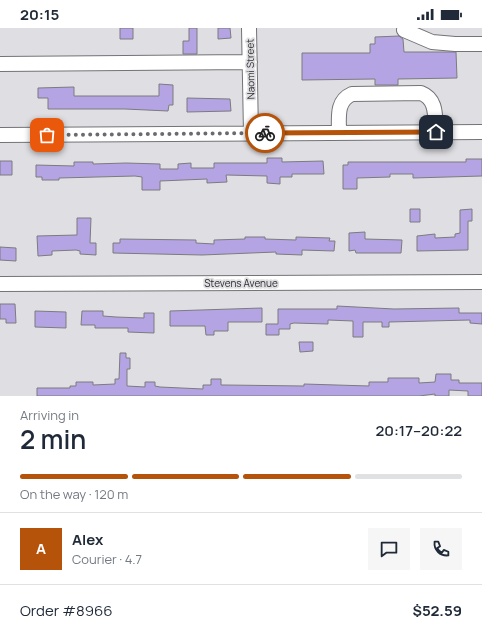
<!DOCTYPE html>
<meta charset="utf-8">
<style>
:root{--surface:#fff;--page:#f6f6f7;--text:#1f2937;--muted:#747a83;--line:#e0e1e3;--accent:#b45309}
body{margin:0;font-family:Manrope,sans-serif;background:var(--page);color:var(--text);height:100vh;display:flex;flex-direction:column;font-size:15px;white-space:nowrap}
*{box-sizing:border-box;margin:0}
p{font-size:13px;color:var(--muted)}
.icon{flex:none;width:22px;height:22px;fill:none;stroke:currentColor;stroke-width:2;stroke-linecap:round;stroke-linejoin:round}
.map{position:relative;height:368px;overflow:hidden}
.details{display:flex;flex-direction:column;background:var(--surface);flex:1}
.details>*{flex:none}
.pin{position:absolute;display:grid;place-items:center;width:34px;height:34px;color:#fff;margin:-17px;border-radius:8px;box-shadow:0 2px 6px #0006}
.courier{position:absolute;display:grid;place-items:center;width:40px;height:40px;margin:-20px;border:3px solid #b45309;border-radius:50%;background:#fff;color:#222;box-shadow:0 1px 5px #0007}
.summary em{font-style:normal;font-weight:600}
.summary div{display:flex;flex-direction:column-reverse}
.summary{display:flex;align-items:center;justify-content:space-between;height:68px;padding:0 20px}
h1{font-size:26px;font-weight:600;line-height:30px}
.bar{display:grid;grid-template-columns:repeat(4,1fr);gap:6px 4px;align-content:center;height:48px;padding:0 20px}
.bar i{height:5px;border-radius:3px;background:var(--line)}
.bar .current{background:var(--accent)}
.bar p{grid-column:span 4}
.line{display:flex;align-items:center;gap:10px;padding:0 20px;border-top:1px solid var(--line)}
.line div{flex:1}
.round{display:grid;place-items:center;flex:none;width:42px;height:42px;border-radius:0px;background:var(--page)}
.status{display:flex;justify-content:space-between;align-items:center;height:28px;padding:0 20px;background:var(--surface);direction:ltr}
.status svg{height:11px;fill:currentColor}
.map>svg:first-child{display:block}
</style>
<div class="status"><b>20:15</b><svg viewBox="0 0 49 12"><path d="M0 12V9h3v3zM5 12V6h3v6zM10 12V3h3v9zM15 12V0h3v12zM26 1h20v11H26zM47 4h2v5h-2z"/></svg></div>
<div class="map">
<svg width="482" height="368" viewBox="0 0 482 368">
<rect width="100%" height="100%" fill="#dfdee2"/>
<path fill="#b5a4e3" stroke="#7c7b7f" d="M120,0H133V11H120Z
M189,0H197V26H183V13H189Z
M218,0H230L231,10L218,11Z
M399,8L403,11L404,24H456L457,50L398,51V57H375V51L302,52V25H370V16H375V9Z
M159,56L173,57V77H169L168,83L125,81H48V70H38V60L74,59V68H159Z
M187,70L230,71L231,83L187,84Z
M267,130H282V134L323,133L324,146H292V149H280V156L267,155V148L226,147L227,154L207,155V151L160,153V162H142V149L135,148L59,150V152H42V149H36V137L74,138V134H93V136L126,135L160,136V141H178V136L191,135V140H214V135H267Z
M466,131H482V148L413,150V146H390V149L357,150V161H343V137H348V134H466Z
M0,133H12V147H0Z
M410,181H420V194H410Z
M472,181V193H468V222L417,223V208L435,206V210L455,209V206L460,205V182Z
M77,190H91L90,215H96V227L80,226V223L76,222L52,223V227L38,228L37,208L77,207Z
M365,204V211L402,212L401,225H356L355,222L349,223V205Z
M245,209H265V211L296,212V209L330,210L329,213H335L334,223L302,222V227L276,226V224L202,227L113,225V215H120V211L196,212V215L214,216V212L245,211Z
M0,219L16,220V233L0,232Z
M0,276H15L16,295H6V291H0Z
M337,278L394,281L459,280V285H482V296L470,295V292L389,294V299H382V294H363V309H353V293L328,292V296L294,295L290,296V301H279V307H266V296H278V281H337Z
M262,280V294H228V303H214V307H206L205,298H170V283Z
M35,283L66,284V300L35,299Z
M82,283H103V288L116,289L144,290V285H154V305L128,304V300H95V297H81Z
M299,314H313V323L300,324Z
M120,325H126V330H130V341H127V358L145,359V354H155V358L160,359L203,361V357H211V351H221V357H225L304,358V356L369,358V354H388V350H419V355L435,354L436,346H451V352H459V355H482V368H468V363L449,362V368H435V366L419,368H37V360H70V358H76V354H93V357L115,356V351H119Z"/>
<g fill="none" stroke-linecap="round" stroke-linejoin="round">
<defs>
<path id="minor" d="M249,0L251,105
M404,2L432,14L455,16H482
M0,36L250,34
M339,105C339,89 336,73 352,66L421,65C437,71 435,88 436,104
M0,107L482,104
M0,256L482,254"/>
</defs>
<use href="#minor" stroke="#737276" stroke-width="16"/>
<use href="#minor" stroke="#fff" stroke-width="14"/>
</g>
<g fill="none" stroke-linecap="round" stroke-linejoin="round">
<path stroke="#6b6a6c" stroke-width="4" stroke-dasharray="0 7.2" d="M47,107L265,105"/>
<path stroke="#b45309" stroke-width="5" d="M265,105L436,104"/>
</g>
<g text-anchor="middle" dominant-baseline="central" stroke-width="3.5" stroke-linejoin="round" paint-order="stroke">
<g font-size="10" fill="#2c2c2d" stroke="#dfdee2">
<text transform="translate(250 41) rotate(-91)">Naomi Street</text>
<text x="241" y="255">Stevens Avenue</text>
</g>
</g>
</svg>
<div class="pin" style="left:47px;top:107px;background:#ea580c"><svg class="icon" aria-label="bag" viewBox="0 0 24 24"><path d="M5 8h14l-1 12H6zM9 8a3 3 0 0 1 6 0"/></svg></div>
<div class="pin" style="left:436px;top:104px;background:#1f2937"><svg class="icon" aria-label="home" viewBox="0 0 24 24"><path d="M3 11l9-7 9 7M6 9v11h12V9"/></svg></div>
<div class="courier" style="left:265px;top:105px"><svg class="icon" aria-label="bike" viewBox="0 0 24 24"><circle cx="6" cy="16" r="4"/><circle cx="18" cy="16" r="4"/><path d="M6 16l4-8h5l3 8M10 8l3 8H6M13 5h3"/></svg></div>
</div>
<section class="details">
<div class="summary"><div><h1>2 min</h1><p>Arriving in</p></div><em>20:17–20:22</em></div>
<div class="bar"><i class="current"></i><i class="current"></i><i class="current"></i><i></i><p>On the way · 120 m</p></div>
<div class="line" style="height:72px"><b class="round" style="background:var(--accent);color:#fff">A</b><div><b>Alex</b><p>Courier · 4.7</p></div><a class="round"><svg class="icon" aria-label="chat" viewBox="0 0 24 24"><path d="M4 5h16v11H9l-5 4z"/></svg></a><a class="round"><svg class="icon" aria-label="phone" viewBox="0 0 24 24"><path d="M5 4h4l2 5-3 2q2 4 5 5l2-3 5 2v4C11 20 4 13 5 4z"/></svg></a></div>
<div class="line" style="height:52px"><div>Order #8966</div><b>$52.59</b></div>
</section>
